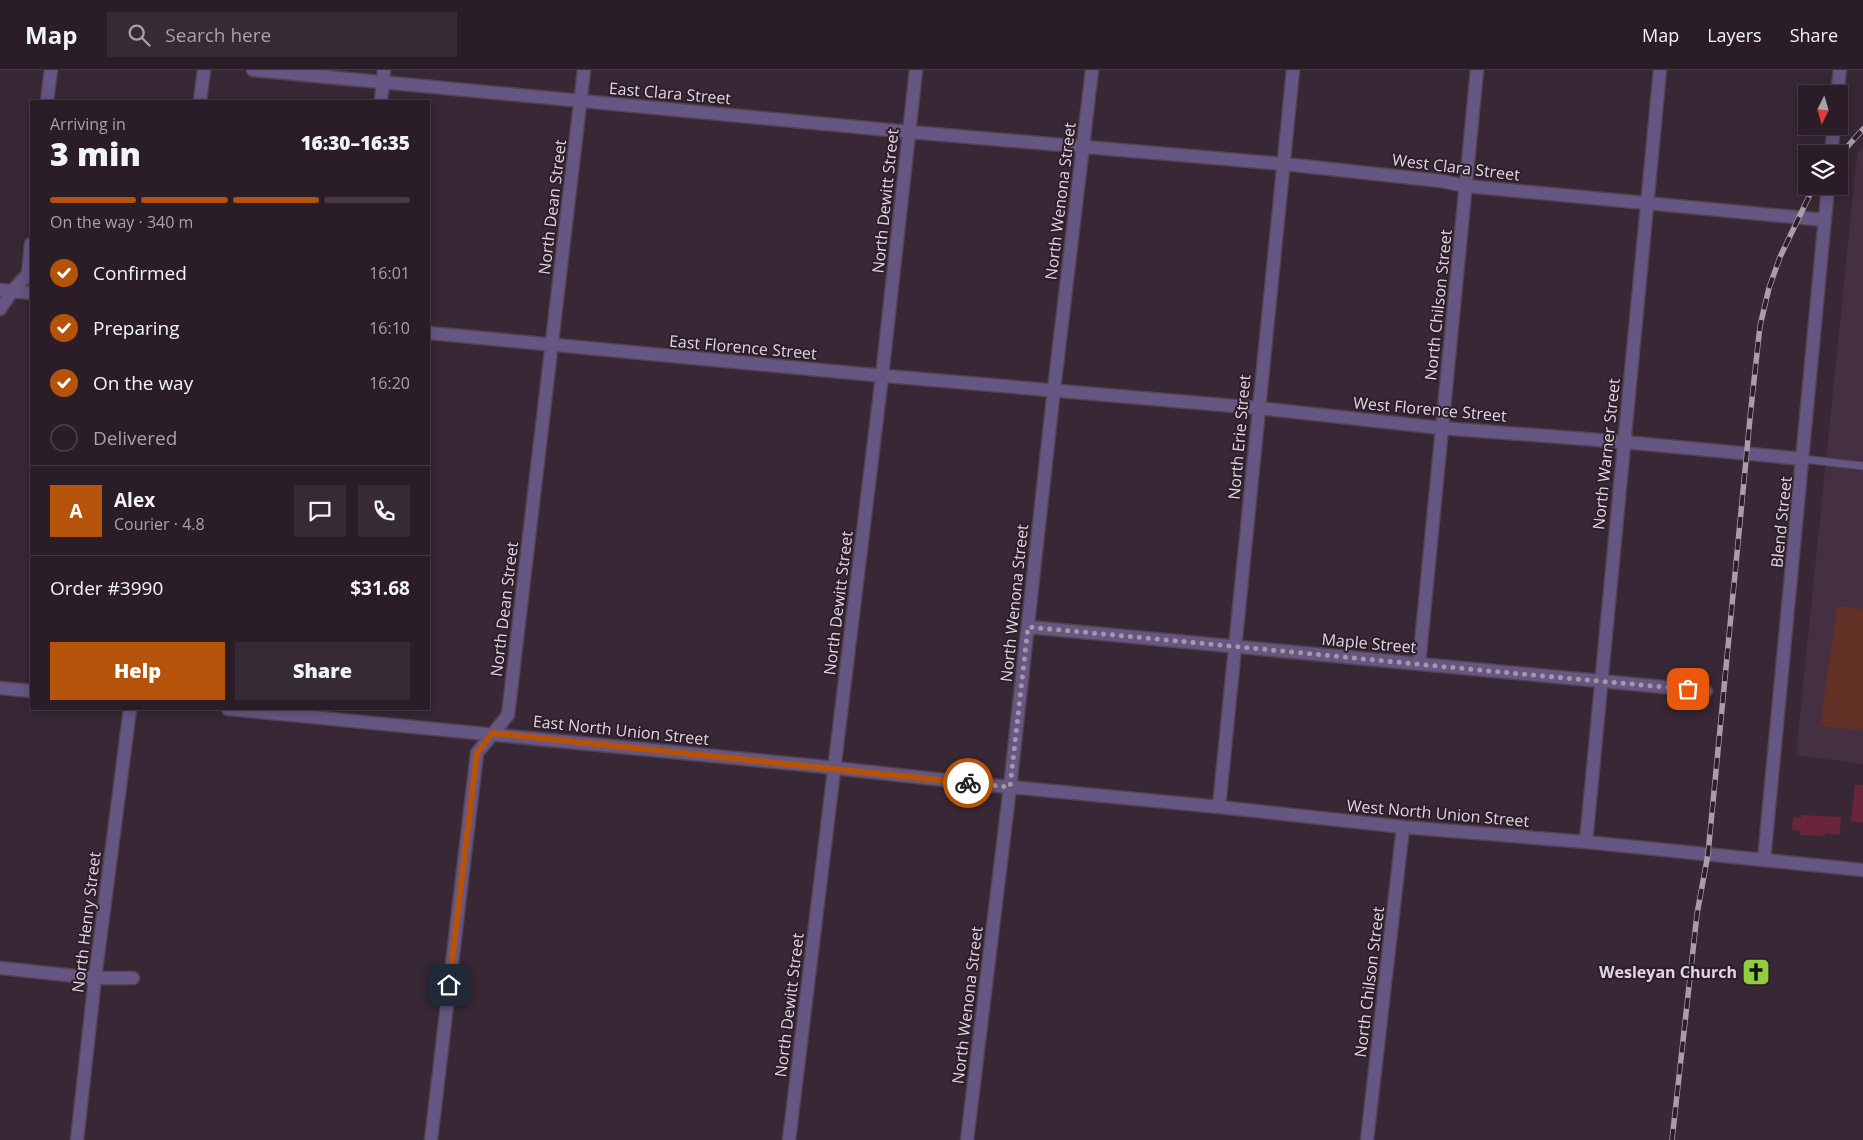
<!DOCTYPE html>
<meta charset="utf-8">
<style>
:root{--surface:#2a1d28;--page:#362a34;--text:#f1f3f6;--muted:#a5a2a8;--line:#463b45;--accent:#b45309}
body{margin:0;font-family:"Open Sans",sans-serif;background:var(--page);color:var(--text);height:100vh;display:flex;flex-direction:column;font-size:19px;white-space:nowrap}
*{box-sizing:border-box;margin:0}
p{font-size:16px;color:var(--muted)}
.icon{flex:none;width:28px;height:28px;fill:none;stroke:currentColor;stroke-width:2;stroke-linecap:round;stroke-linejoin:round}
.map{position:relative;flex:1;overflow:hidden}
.panel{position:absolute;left:30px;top:30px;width:400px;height:610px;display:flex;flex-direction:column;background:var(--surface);border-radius:0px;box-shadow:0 2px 12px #0003,0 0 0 1px var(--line)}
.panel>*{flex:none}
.needle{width:32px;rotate:185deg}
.buttons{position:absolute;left:1798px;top:15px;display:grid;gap:10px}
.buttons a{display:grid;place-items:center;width:50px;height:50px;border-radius:0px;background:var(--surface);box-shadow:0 2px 12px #0003,0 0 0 1px var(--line);font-size:25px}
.pin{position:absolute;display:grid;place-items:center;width:42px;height:42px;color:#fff;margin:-21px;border-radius:10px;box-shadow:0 2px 8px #0006}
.courier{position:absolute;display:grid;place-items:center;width:50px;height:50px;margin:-25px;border:4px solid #b45309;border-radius:50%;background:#fff;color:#222;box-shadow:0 1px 6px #0007}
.summary em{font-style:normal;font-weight:800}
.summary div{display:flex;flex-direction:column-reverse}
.summary{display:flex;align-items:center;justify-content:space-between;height:85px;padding:0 20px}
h1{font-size:32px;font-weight:800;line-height:38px}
.bar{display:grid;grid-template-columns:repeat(4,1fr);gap:8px 5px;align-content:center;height:60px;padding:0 20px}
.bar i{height:6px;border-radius:4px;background:var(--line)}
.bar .active{background:var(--accent)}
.bar p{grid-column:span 4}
.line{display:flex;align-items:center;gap:12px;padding:0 20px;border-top:1px solid var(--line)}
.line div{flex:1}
.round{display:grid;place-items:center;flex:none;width:52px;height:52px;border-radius:0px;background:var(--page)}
ol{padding:0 20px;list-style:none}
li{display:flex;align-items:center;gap:15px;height:55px}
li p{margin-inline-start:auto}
li .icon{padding:5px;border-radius:50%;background:var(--accent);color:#fff;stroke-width:4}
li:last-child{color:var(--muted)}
li i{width:28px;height:28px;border:2px solid var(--line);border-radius:50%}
.cta{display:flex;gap:10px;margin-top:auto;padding:10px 20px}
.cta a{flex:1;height:58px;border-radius:0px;background:var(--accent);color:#fff;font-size:20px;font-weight:800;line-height:58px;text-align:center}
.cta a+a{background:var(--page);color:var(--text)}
header{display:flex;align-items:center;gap:30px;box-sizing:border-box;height:70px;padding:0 25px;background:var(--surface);border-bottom:1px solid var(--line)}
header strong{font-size:24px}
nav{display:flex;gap:28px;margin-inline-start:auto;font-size:18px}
.search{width:350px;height:45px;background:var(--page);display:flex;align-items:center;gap:12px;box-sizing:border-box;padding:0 18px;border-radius:0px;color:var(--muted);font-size:19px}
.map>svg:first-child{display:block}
</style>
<header>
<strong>Map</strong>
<div class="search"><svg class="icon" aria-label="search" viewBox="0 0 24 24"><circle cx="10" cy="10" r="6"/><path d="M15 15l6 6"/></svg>Search here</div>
<nav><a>Map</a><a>Layers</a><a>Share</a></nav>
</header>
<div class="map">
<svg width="1863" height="1070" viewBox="0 0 1863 1070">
<rect width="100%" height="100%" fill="#382735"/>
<path fill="#452f42" d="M1863,77V694L1796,685L1857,84Z"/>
<path fill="#613125" d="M1837,536L1863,539V660L1820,656Z"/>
<path fill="#69253b" d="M1855,715H1863V753L1851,751Z
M1801,745L1841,747L1840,765L1826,763V765L1821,766L1800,765V761L1792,760L1793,747L1801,748Z"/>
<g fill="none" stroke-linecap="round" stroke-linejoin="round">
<defs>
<path id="service" d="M1803,389L1863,396"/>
<path id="minor" d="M253,0L910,62L1284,94L1441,111L1466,116L1825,150
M1837,24L1840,0
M47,31L51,0
M381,31L384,0
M1831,84L1834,56
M0,220L31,223
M0,239L12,221L28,204L31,174
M429,263L863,304L1258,338L1441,358L1624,372L1803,389
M1028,557L1706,621
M1419,594L1477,0
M0,618L31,621
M1219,737L1293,0
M1586,772L1660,0
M1764,790L1828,116
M0,898L95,908H133
M431,1070L477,683L508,645L584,0
M789,1070L882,306L916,0
M967,1070L1010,717L1054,319L1092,0
M1367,1070L1403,757"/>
<path id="tertiary" d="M200,31L204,0
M228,639L817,696L989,715L1219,737L1403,757L1586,772L1863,800
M77,1070L95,908L130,639"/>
</defs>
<use href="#service" stroke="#534350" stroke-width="9"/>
<use href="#minor" stroke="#534350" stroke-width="15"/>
<use href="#tertiary" stroke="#534350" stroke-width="15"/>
<use href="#service" stroke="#665683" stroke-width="7"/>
<use href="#minor" stroke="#665683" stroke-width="12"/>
<use href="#tertiary" stroke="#665683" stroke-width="12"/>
<defs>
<path id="rail" d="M1839,86L1863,59
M1672,1070L1697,844L1708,784L1751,338L1760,256L1769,218L1780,187L1814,116"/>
</defs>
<use href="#rail" stroke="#aa9da8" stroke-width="5.5"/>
<use href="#rail" stroke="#2e1d2b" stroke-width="4" stroke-dasharray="11" stroke-linecap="butt"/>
</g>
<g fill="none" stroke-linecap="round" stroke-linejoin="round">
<path stroke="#a598a3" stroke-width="5" stroke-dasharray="0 9" d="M968,713L1010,717L1028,557C1248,577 1468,600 1688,619"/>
<path stroke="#b45309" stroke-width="6" d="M449,915L477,683L492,663L968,713"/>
</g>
<defs>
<symbol id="church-square" viewBox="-11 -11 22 22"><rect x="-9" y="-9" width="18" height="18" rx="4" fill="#92cd3f" stroke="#2e1d2b"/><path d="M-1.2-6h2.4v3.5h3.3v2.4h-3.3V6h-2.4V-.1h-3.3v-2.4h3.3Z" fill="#111"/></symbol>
</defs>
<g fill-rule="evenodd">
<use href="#church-square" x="1740" y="886" width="32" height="32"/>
</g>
<g text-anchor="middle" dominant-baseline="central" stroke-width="4" stroke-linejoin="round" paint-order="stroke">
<g font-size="16" fill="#e0d5de" stroke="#2e1d2b">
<text transform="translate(670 23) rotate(5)">East Clara Street</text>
<text transform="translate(1456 97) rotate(7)">West Clara Street</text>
<text transform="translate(885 131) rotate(-84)">North Dewitt Street</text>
<text transform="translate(1060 131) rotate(-83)">North Wenona Street</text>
<text transform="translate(552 137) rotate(-83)">North Dean Street</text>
<text transform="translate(1438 235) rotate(-84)">North Chilson Street</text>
<text transform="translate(743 277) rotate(5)">East Florence Street</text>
<text transform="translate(1430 339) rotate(5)">West Florence Street</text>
<text transform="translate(1239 367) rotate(-85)">North Erie Street</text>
<text transform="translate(1606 384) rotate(-84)">North Warner Street</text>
<text transform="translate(1781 452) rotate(-84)">Blend Street</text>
<text transform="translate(838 533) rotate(-83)">North Dewitt Street</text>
<text transform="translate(1014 533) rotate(-84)">North Wenona Street</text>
<text transform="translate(504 539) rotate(-83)">North Dean Street</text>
<text transform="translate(1369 573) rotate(5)">Maple Street</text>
<text transform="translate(621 660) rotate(6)">East North Union Street</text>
<text transform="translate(1438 743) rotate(5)">West North Union Street</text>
<text transform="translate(86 852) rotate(-83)">North Henry Street</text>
<text transform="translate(1369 912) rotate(-83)">North Chilson Street</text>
<text transform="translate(789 935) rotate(-83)">North Dewitt Street</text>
<text transform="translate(967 935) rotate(-83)">North Wenona Street</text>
</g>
<g font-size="16" font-weight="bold" fill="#e0d5de" stroke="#2e1d2b" text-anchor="end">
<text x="1737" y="902">Wesleyan Church</text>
</g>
</g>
</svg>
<div class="buttons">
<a><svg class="needle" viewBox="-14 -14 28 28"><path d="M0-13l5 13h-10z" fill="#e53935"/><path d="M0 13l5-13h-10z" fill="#a5a2a8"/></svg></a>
<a><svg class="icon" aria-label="layers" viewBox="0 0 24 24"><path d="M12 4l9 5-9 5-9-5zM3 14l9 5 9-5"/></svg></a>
</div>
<div class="pin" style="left:1688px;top:619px;background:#ea580c"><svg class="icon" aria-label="bag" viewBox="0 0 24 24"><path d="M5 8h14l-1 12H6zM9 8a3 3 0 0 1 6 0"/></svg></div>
<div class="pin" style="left:449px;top:915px;background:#1f2937"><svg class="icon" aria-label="home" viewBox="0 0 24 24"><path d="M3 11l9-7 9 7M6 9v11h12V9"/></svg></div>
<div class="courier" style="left:968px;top:713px"><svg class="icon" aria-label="bike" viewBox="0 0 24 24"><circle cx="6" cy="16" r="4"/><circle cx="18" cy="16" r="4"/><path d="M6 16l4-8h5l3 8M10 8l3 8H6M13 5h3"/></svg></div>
<section class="panel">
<div class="summary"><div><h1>3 min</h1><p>Arriving in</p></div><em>16:30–16:35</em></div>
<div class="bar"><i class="active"></i><i class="active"></i><i class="active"></i><i></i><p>On the way · 340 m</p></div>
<ol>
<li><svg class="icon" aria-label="check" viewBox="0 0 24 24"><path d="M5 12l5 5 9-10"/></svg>Confirmed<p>16:01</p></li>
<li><svg class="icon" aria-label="check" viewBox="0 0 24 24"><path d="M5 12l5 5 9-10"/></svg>Preparing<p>16:10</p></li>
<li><svg class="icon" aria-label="check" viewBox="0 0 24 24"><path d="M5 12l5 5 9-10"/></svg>On the way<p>16:20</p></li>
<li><i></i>Delivered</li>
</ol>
<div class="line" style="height:90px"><b class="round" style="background:var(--accent);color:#fff">A</b><div><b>Alex</b><p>Courier · 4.8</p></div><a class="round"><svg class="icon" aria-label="chat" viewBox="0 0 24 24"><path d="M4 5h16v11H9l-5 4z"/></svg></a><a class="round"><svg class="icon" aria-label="phone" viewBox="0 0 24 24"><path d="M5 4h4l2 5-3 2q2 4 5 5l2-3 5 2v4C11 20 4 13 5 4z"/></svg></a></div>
<div class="line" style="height:65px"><div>Order #3990</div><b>$31.68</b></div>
<div class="cta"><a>Help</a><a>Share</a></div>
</section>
</div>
